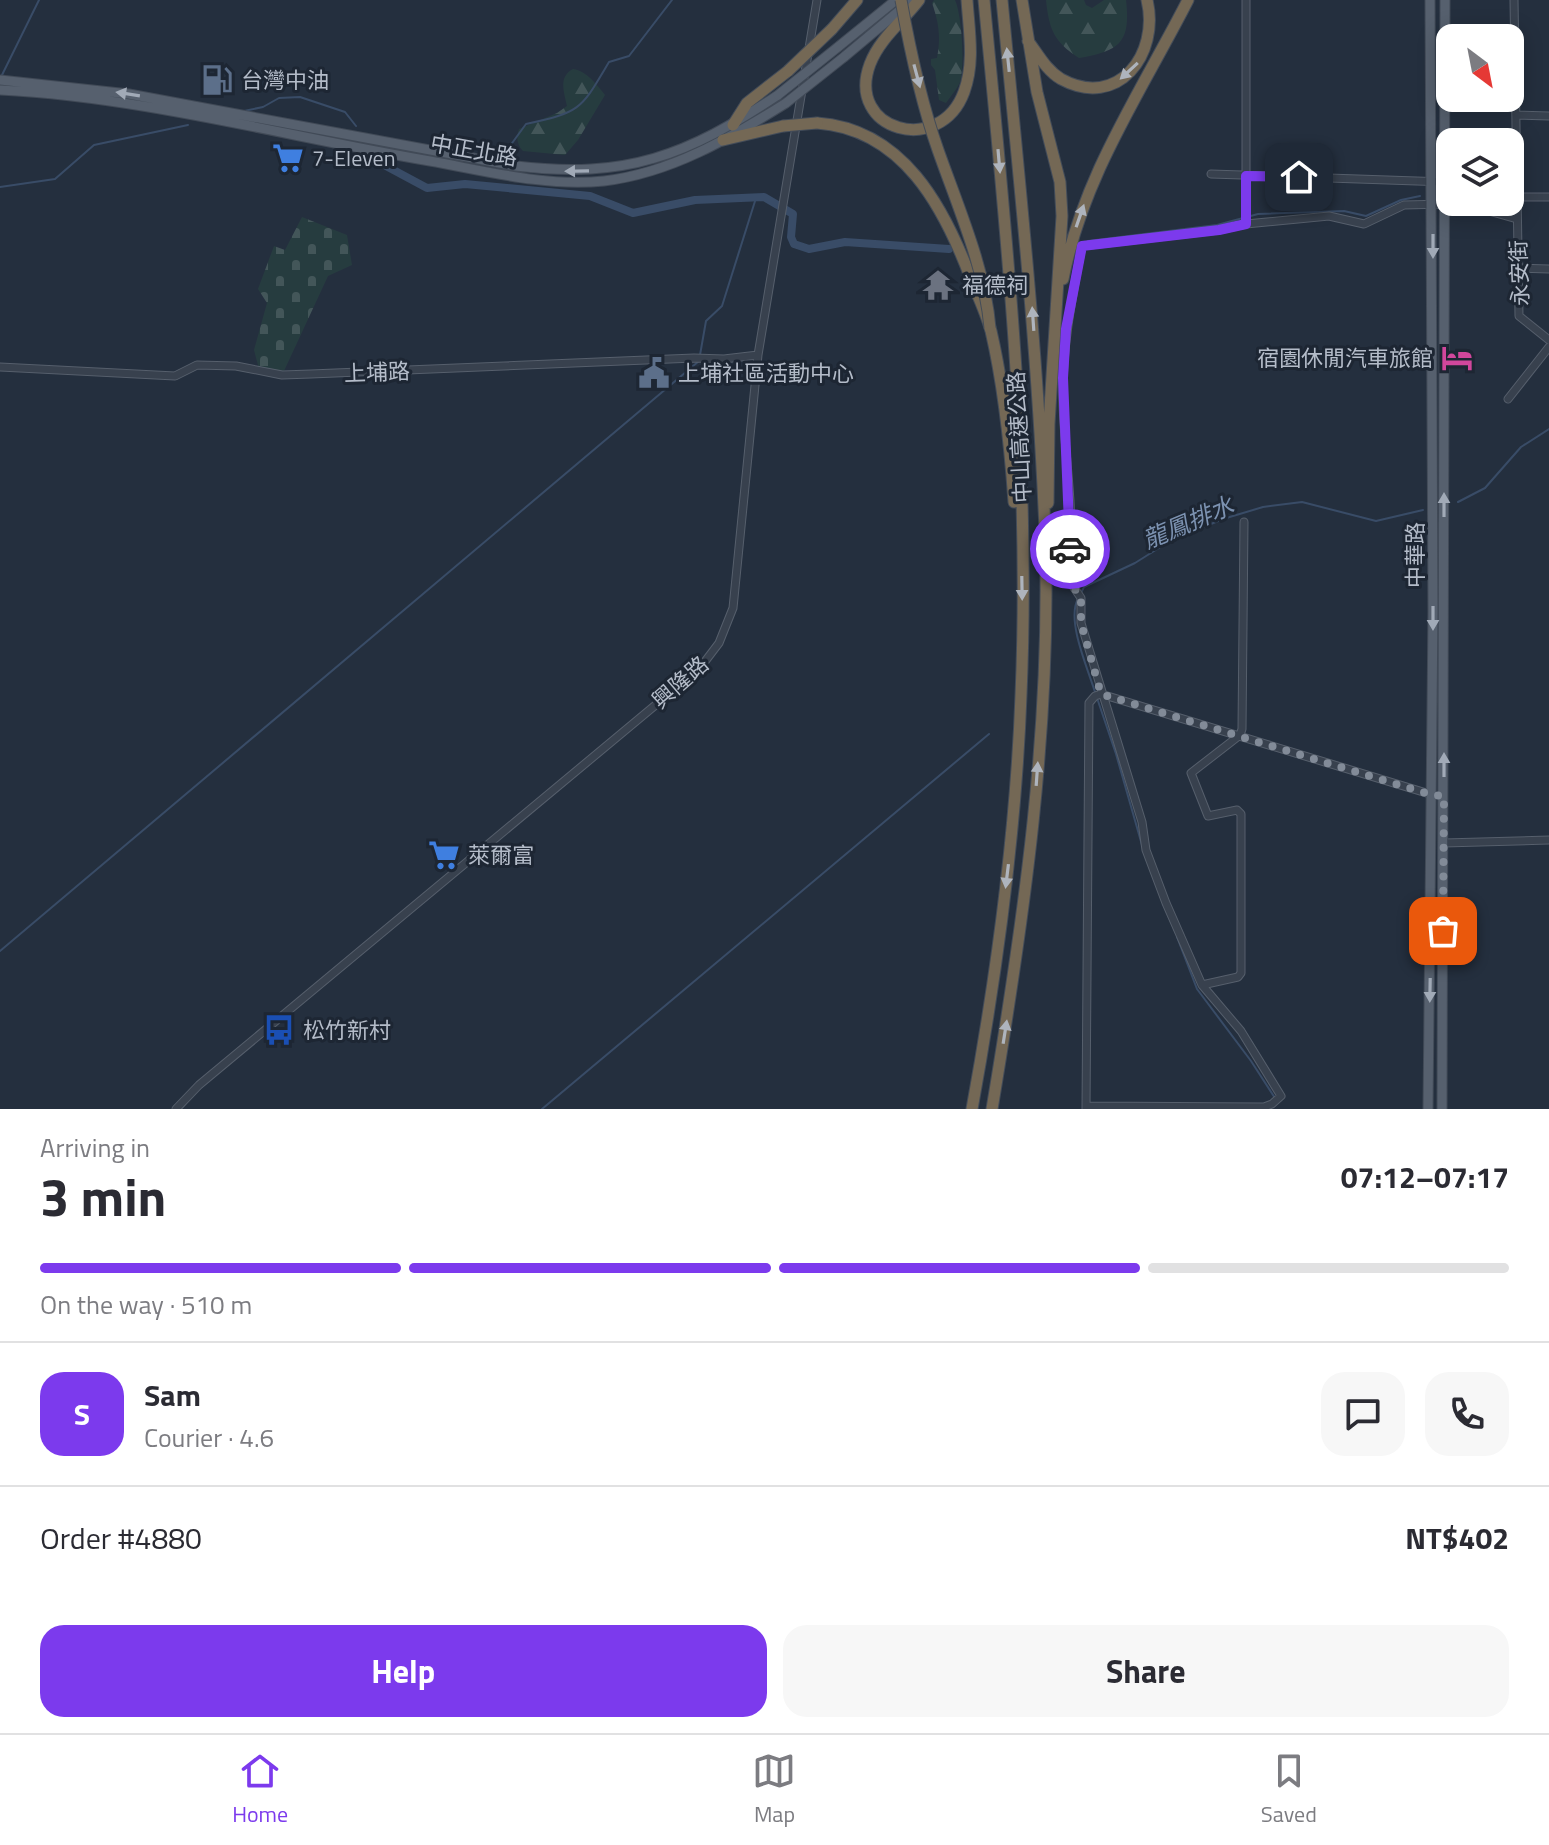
<!DOCTYPE html>
<meta charset="utf-8">
<style>
:root{--surface:#fff;--page:#f7f7f7;--text:#2b2b33;--muted:#7c7c81;--line:#e1e1e2;--accent:#7c3aed}
body{margin:0;font-family:"Titillium Web","Noto Sans TC",sans-serif;background:var(--page);color:var(--text);height:100vh;display:flex;flex-direction:column;font-size:30px;white-space:nowrap}
*{box-sizing:border-box;margin:0}
p{font-size:26px;color:var(--muted)}
.icon{flex:none;width:44px;height:44px;fill:none;stroke:currentColor;stroke-width:2;stroke-linecap:round;stroke-linejoin:round}
.map{position:relative;height:1109px;overflow:hidden}
.side{display:flex;flex-direction:column;background:var(--surface);flex:1}
.side>*{flex:none}
.needle{width:52px;rotate:148deg}
.buttons{position:absolute;left:1436px;top:24px;display:grid;gap:16px}
.buttons a{display:grid;place-items:center;width:88px;height:88px;border-radius:16px;background:var(--surface);box-shadow:0 4px 20px #0003;font-size:40px}
.pin{position:absolute;display:grid;place-items:center;width:68px;height:68px;color:#fff;margin:-34px;border-radius:16px;box-shadow:0 4px 12px #0006}
.courier{position:absolute;display:grid;place-items:center;width:80px;height:80px;margin:-40px;border:6px solid #7c3aed;border-radius:50%;background:#fff;color:#222;box-shadow:0 2px 10px #0007}
.summary em{font-style:normal;font-weight:700}
.summary div{display:flex;flex-direction:column-reverse}
.summary{display:flex;align-items:center;justify-content:space-between;height:136px;padding:0 40px}
h1{font-size:52px;font-weight:700;line-height:60px}
.bar{display:grid;grid-template-columns:repeat(4,1fr);gap:12px 8px;align-content:center;height:96px;padding:0 40px}
.bar i{height:10px;border-radius:6px;background:var(--line)}
.bar .active{background:var(--accent)}
.bar p{grid-column:span 4}
.line{display:flex;align-items:center;gap:20px;padding:0 40px;border-top:2px solid var(--line)}
.line div{flex:1}
.round{display:grid;place-items:center;flex:none;width:84px;height:84px;border-radius:24px;background:var(--page)}
.button{display:flex;gap:16px;margin-top:auto;padding:16px 40px}
.button a{flex:1;height:92px;border-radius:24px;background:var(--accent);color:#fff;font-size:32px;font-weight:700;line-height:92px;text-align:center}
.button a+a{background:var(--page);color:var(--text)}
.tab-bar{display:flex;justify-content:space-around;align-items:center;height:112px;border-top:2px solid var(--line);background:var(--surface);font-size:22px;color:var(--muted)}
.tab-bar a{display:grid;justify-items:center;gap:4px}
.tab-bar .active{color:var(--accent)}
.map>svg:first-child{display:block}
</style>
<div class="map">
<svg width="1549" height="1109" viewBox="0 0 1549 1109">
<defs>
<pattern id="forest-firs" width="22" height="20" patternUnits="userSpaceOnUse" patternTransform="scale(2)"><rect width="22" height="20" fill="#263c3f"/><path d="M5 1l3.5 6h-7zM16 11l3.5 6h-7z" fill="#435659"/></pattern>
<pattern id="cemetery-stones" width="16" height="16" patternUnits="userSpaceOnUse" patternTransform="scale(2)"><rect width="16" height="16" fill="#263c3f"/><path d="M2 7V4a2 2 0 0 1 4 0v3zM10 15v-3a2 2 0 0 1 4 0v3z" fill="#435659"/></pattern>
</defs>
<rect width="100%" height="100%" fill="#242f3e"/>
<path fill="url(#forest-firs)" d="M934,0H955C962,16 965,65 960,82C957,89 950,97 946,103L939,100L935,70L931,65V59L937,58C941,37 939,23 932,3Z
M1046,0H1084L1086,5L1092,8L1104,0H1126C1131,43 1119,51 1079,58C1054,42 1049,29 1046,0Z
M573,69C587,71 597,85 605,95L578,140L565,155L523,151C517,145 516,137 519,129L557,113L567,106C564,92 558,77 573,69Z"/>
<path fill="url(#cemetery-stones)" d="M302,217L347,235L352,265L328,276L284,371L259,369L254,350L267,303L258,289L274,246L285,250Z"/>
<g fill="none" stroke-linecap="round" stroke-linejoin="round">
<path stroke="#394c67" stroke-width="2" d="M2,75L39,0
M244,111L263,107L279,98L300,97L345,112L356,126
M507,150L526,124C582,112 581,109 609,62L629,56L672,0
M0,187L55,179L94,145L188,125
M1088,241L1217,225L1258,214L1344,211L1366,216L1401,200L1420,196
M700,355L706,321L722,306L756,198
M1458,502L1485,488L1521,447L1549,429
M1081,593L1084,587L1135,563L1170,541L1223,519L1263,507L1302,502L1376,521L1423,510
M1078,599C1066,620 1088,669 1095,692
M1097,698L1116,754L1142,845
M1177,937L1197,989L1251,1061L1275,1098
M0,951L699,361
M542,1109L989,734"/>
<path stroke="#394c67" stroke-width="8" d="M386,166L427,188L465,184L590,196L633,213L695,200L764,197L793,214L791,237L794,244L809,249L845,242L949,249"/>
<defs>
<path id="minor" d="M1514,0L1519,316L1549,340
M1516,115L1549,116
M1211,174L1446,182
M1517,197H1549
M1457,202L1517,219
M1246,224V0
M1518,268L1549,269
M0,367L175,376L197,365L236,366L282,375L311,374L694,358L724,359L758,355
M1508,399L1549,347
M1240,735L1242,729L1244,522
M1444,843L1549,840
M1202,985L1238,977L1241,973V814L1237,810L1208,816L1191,773L1240,735
M1086,1106L1264,1107L1272,1104L1281,1096L1241,1031L1202,985L1166,903L1146,850L1142,822L1081,623V598L1068,579C1077,520 1064,459 1063,400C1062,347 1072,298 1082,246L1219,230L1246,224L1329,216L1364,224L1404,205L1446,204
M176,1109L199,1085L700,668L719,643L733,608L758,355L817,0
M1086,1109L1089,703L1095,696L1101,694L1433,795"/>
<path id="major" d="M838,47L896,0
M844,57L912,0
M0,80L129,94L516,166C627,179 686,156 778,95
M0,90C142,97 289,137 430,161C486,171 546,187 604,181C671,173 730,138 786,103
M1428,1109L1433,611L1430,0
M1442,1109L1445,0"/>
<path id="highway" d="M919,0C903,21 880,38 870,64C845,131 940,157 964,92C975,62 969,31 967,0
M1022,0L1037,92L1060,182L1062,216L1049,424L1048,503
M832,29L857,0
M1028,41C1038,54 1046,70 1061,79C1118,110 1160,54 1147,0
M817,123C903,129 944,207 971,279C978,296 986,313 991,331C1004,387 1010,445 1014,502
M733,125L747,103L788,71
M723,140L783,126
M1063,279C1083,176 1141,92 1188,0
M972,1109C997,972 1016,834 1021,695C1031,462 1006,231 984,0
M992,1109C1024,918 1052,725 1045,531C1038,353 1019,177 1002,0"/>
</defs>
<use href="#minor" stroke="#565f6c" stroke-width="9"/>
<use href="#major" stroke="#414a57" stroke-width="11"/>
<use href="#highway" stroke="#434c59" stroke-width="13"/>
<use href="#minor" stroke="#38414e" stroke-width="7"/>
<use href="#major" stroke="#56606e" stroke-width="9"/>
<use href="#highway" stroke="#746855" stroke-width="11"/>
<defs>
<path id="major-bridge" d="M778,95L838,47
M786,103L844,57"/>
<path id="highway-bridge" d="M901,0C910,50 921,102 938,150C958,207 985,268 990,328
M788,71L832,29
M783,126L817,123"/>
</defs>
<use href="#major-bridge" stroke="#414a57" stroke-width="11" stroke-linecap="butt"/>
<use href="#highway-bridge" stroke="#434c59" stroke-width="13" stroke-linecap="butt"/>
<use href="#major-bridge" stroke="#56606e" stroke-width="9"/>
<use href="#highway-bridge" stroke="#746855" stroke-width="11"/>
</g>
<defs><path id="oneway-solid" d="M-6-.8H1V-3.2L6.5 0L1 3.2V.8H-6Z" transform="scale(2)"/></defs>
<g fill="#aeb4bd">
<use href="#oneway-solid" transform="translate(1008 60) rotate(-96)"/>
<use href="#oneway-solid" transform="translate(1129 71) rotate(137)"/>
<use href="#oneway-solid" transform="translate(917 76) rotate(75)"/>
<use href="#oneway-solid" transform="translate(999 161) rotate(85)"/>
<use href="#oneway-solid" transform="translate(1080 216) rotate(-71)"/>
<use href="#oneway-solid" transform="translate(1033 319) rotate(-94)"/>
<use href="#oneway-solid" transform="translate(1022 588) rotate(89)"/>
<use href="#oneway-solid" transform="translate(1037 774) rotate(-86)"/>
<use href="#oneway-solid" transform="translate(1007 876) rotate(97)"/>
<use href="#oneway-solid" transform="translate(1005 1032) rotate(-81)"/>
</g>
<g fill="#a1aab7">
<use href="#oneway-solid" transform="translate(128 94) rotate(-171)"/>
<use href="#oneway-solid" transform="translate(577 171) rotate(179)"/>
<use href="#oneway-solid" transform="translate(1433 246) rotate(90)"/>
<use href="#oneway-solid" transform="translate(1444 505) rotate(-90)"/>
<use href="#oneway-solid" transform="translate(1433 618) rotate(90)"/>
<use href="#oneway-solid" transform="translate(1444 765) rotate(-90)"/>
<use href="#oneway-solid" transform="translate(1430 990) rotate(91)"/>
</g>
<g fill="none" stroke-linecap="round" stroke-linejoin="round">
<path stroke="#828b98" stroke-width="8" stroke-dasharray="0 14.4" d="M1070,549L1068,579L1081,598V623L1101,694L1432,795L1444,796L1443,931"/>
<path stroke="#7c3aed" stroke-width="10" d="M1070,549L1063,378L1066,329L1082,246L1219,230L1246,224V176L1299,177"/>
</g>
<defs>
<symbol id="fuel-bare" viewBox="-9 -9 18 18"><path d="M-5.5-6h7V0h2V4h1.3V-2.5L3-4.5l.8-.8L6-3V5H2.5V1h-1V6h-7ZM-4.2-4.7v3.2H.2V-4.7Z" fill="#5c6f8a" stroke="#1d2633" stroke-width="2.5" paint-order="stroke"/></symbol>
<symbol id="supermarket-bare" viewBox="-9 -9 18 18"><path d="M-6-5.5h2.5l.6 2H6L4.5 2H-2.5L-4.4-4H-6ZM-1.5 3.2a1.3 1.3 0 1 0 .1 0ZM3 3.2a1.3 1.3 0 1 0 .1 0Z" fill="#3f7fe0" stroke="#1d2633" stroke-width="2.5" paint-order="stroke"/></symbol>
<symbol id="temple-bare" viewBox="-9 -9 18 18"><path d="M0-6L5-2H3V0L6.5 2.5H4V6H1.5V3h-3V6H-4V2.5H-6.5L-3 0V-2H-5Z" fill="#6b7280" stroke="#1d2633" stroke-width="2.5" paint-order="stroke"/></symbol>
<symbol id="hotel-bare" viewBox="-9 -9 18 18"><path d="M-6-4.5h1.5V1H6V5H4.5V3h-9V5H-6ZM-4 0a1.8 1.8 0 1 1 3.6 0ZM.5 0V-2.5h3Q6-2.5 6 0Z" fill="#d1479c" stroke="#1d2633" stroke-width="2.5" paint-order="stroke"/></symbol>
<symbol id="civic-bare" viewBox="-9 -9 18 18"><path d="M-.6-6.5H3V-4.5H.6V-3L4-1V1h2V6H-6V1h2V-1L-.6-3ZM-1.2 2.5V6h2.4V2.5Z" fill="#5c6f8a" stroke="#1d2633" stroke-width="2.5" paint-order="stroke"/></symbol>
<symbol id="bus-bare" viewBox="-9 -9 18 18"><path d="M-5-6H5V4H4V6H2V4H-2V6H-4V4H-5ZM-3.5-4V0h7V-4ZM-3.5 1.2v1.5H-2V1.2ZM2 1.2v1.5H3.5V1.2Z" fill="#1a4fb4" stroke="#1d2633" stroke-width="2.5" paint-order="stroke"/></symbol>
</defs>
<g fill-rule="evenodd">
<use href="#fuel-bare" x="195" y="58" width="44" height="44"/>
<use href="#supermarket-bare" x="266" y="136" width="44" height="44"/>
<use href="#temple-bare" x="916" y="263" width="44" height="44"/>
<use href="#hotel-bare" x="1435" y="336" width="44" height="44"/>
<use href="#civic-bare" x="632" y="351" width="44" height="44"/>
<use href="#supermarket-bare" x="422" y="833" width="44" height="44"/>
<use href="#bus-bare" x="257" y="1008" width="44" height="44"/>
</g>
<g text-anchor="middle" dominant-baseline="central" stroke-width="6" stroke-linejoin="round" paint-order="stroke">
<g font-size="22" fill="#b4bcc9" stroke="#1d2633" text-anchor="start">
<text x="241" y="80">台灣中油</text>
<text x="312" y="158">7-Eleven</text>
<text x="962" y="285">福德祠</text>
<text x="1433" y="358" text-anchor="end">宿園休閒汽車旅館</text>
<text x="678" y="373">上埔社區活動中心</text>
<text x="468" y="855">萊爾富</text>
<text x="303" y="1030">松竹新村</text>
</g>
<g font-size="22" fill="#b4bcc9" stroke="#1d2633">
<text transform="translate(474 150) rotate(10)">中正北路</text>
<text transform="translate(1519 273) rotate(-92)">永安街</text>
<text transform="translate(377 372) rotate(-2)">上埔路</text>
<text transform="translate(1019 437) rotate(-93)">中山高速公路</text>
<text transform="translate(1415 555) rotate(-90)">中華路</text>
<text transform="translate(680 682) rotate(-41)">興隆路</text>
</g>
<g font-size="24" font-style="italic" fill="#7c92b1" stroke="#1d2633">
<text transform="translate(1188 522) rotate(-23)">龍鳳排水</text>
</g>
</g>
</svg>
<div class="buttons">
<a><svg class="needle" viewBox="-14 -14 28 28"><path d="M0-13l5 13h-10z" fill="#e53935"/><path d="M0 13l5-13h-10z" fill="#7c7c81"/></svg></a>
<a><svg class="icon" aria-label="layers" viewBox="0 0 24 24"><path d="M12 4l9 5-9 5-9-5zM3 14l9 5 9-5"/></svg></a>
</div>
<div class="pin" style="left:1443px;top:931px;background:#ea580c"><svg class="icon" aria-label="bag" viewBox="0 0 24 24"><path d="M5 8h14l-1 12H6zM9 8a3 3 0 0 1 6 0"/></svg></div>
<div class="pin" style="left:1299px;top:177px;background:#1f2937"><svg class="icon" aria-label="home" viewBox="0 0 24 24"><path d="M3 11l9-7 9 7M6 9v11h12V9"/></svg></div>
<div class="courier" style="left:1070px;top:549px"><svg class="icon" aria-label="car" viewBox="0 0 24 24"><path d="M5 17H2v-5l4-1 3-4h7l3 4 3 1v5h-3M9 17h6M6 11h13"/><circle cx="7" cy="17" r="2"/><circle cx="17" cy="17" r="2"/></svg></div>
</div>
<section class="side">
<div class="summary"><div><h1>3 min</h1><p>Arriving in</p></div><em>07:12–07:17</em></div>
<div class="bar"><i class="active"></i><i class="active"></i><i class="active"></i><i></i><p>On the way · 510 m</p></div>
<div class="line" style="height:144px"><b class="round" style="background:var(--accent);color:#fff">S</b><div><b>Sam</b><p>Courier · 4.6</p></div><a class="round"><svg class="icon" aria-label="chat" viewBox="0 0 24 24"><path d="M4 5h16v11H9l-5 4z"/></svg></a><a class="round"><svg class="icon" aria-label="phone" viewBox="0 0 24 24"><path d="M5 4h4l2 5-3 2q2 4 5 5l2-3 5 2v4C11 20 4 13 5 4z"/></svg></a></div>
<div class="line" style="height:104px"><div>Order #4880</div><b>NT$402</b></div>
<div class="button"><a>Help</a><a>Share</a></div>
</section>
<nav class="tab-bar">
<a class="active"><svg class="icon" aria-label="home" viewBox="0 0 24 24"><path d="M3 11l9-7 9 7M6 9v11h12V9"/></svg>Home</a>
<a><svg class="icon" aria-label="map" viewBox="0 0 24 24"><path d="M3 6l6-2 6 2 6-2v14l-6 2-6-2-6 2zM9 4v14M15 6v14"/></svg>Map</a>
<a><svg class="icon" aria-label="saved" viewBox="0 0 24 24"><path d="M7 4h10v16l-5-4-5 4z"/></svg>Saved</a>
</nav>
